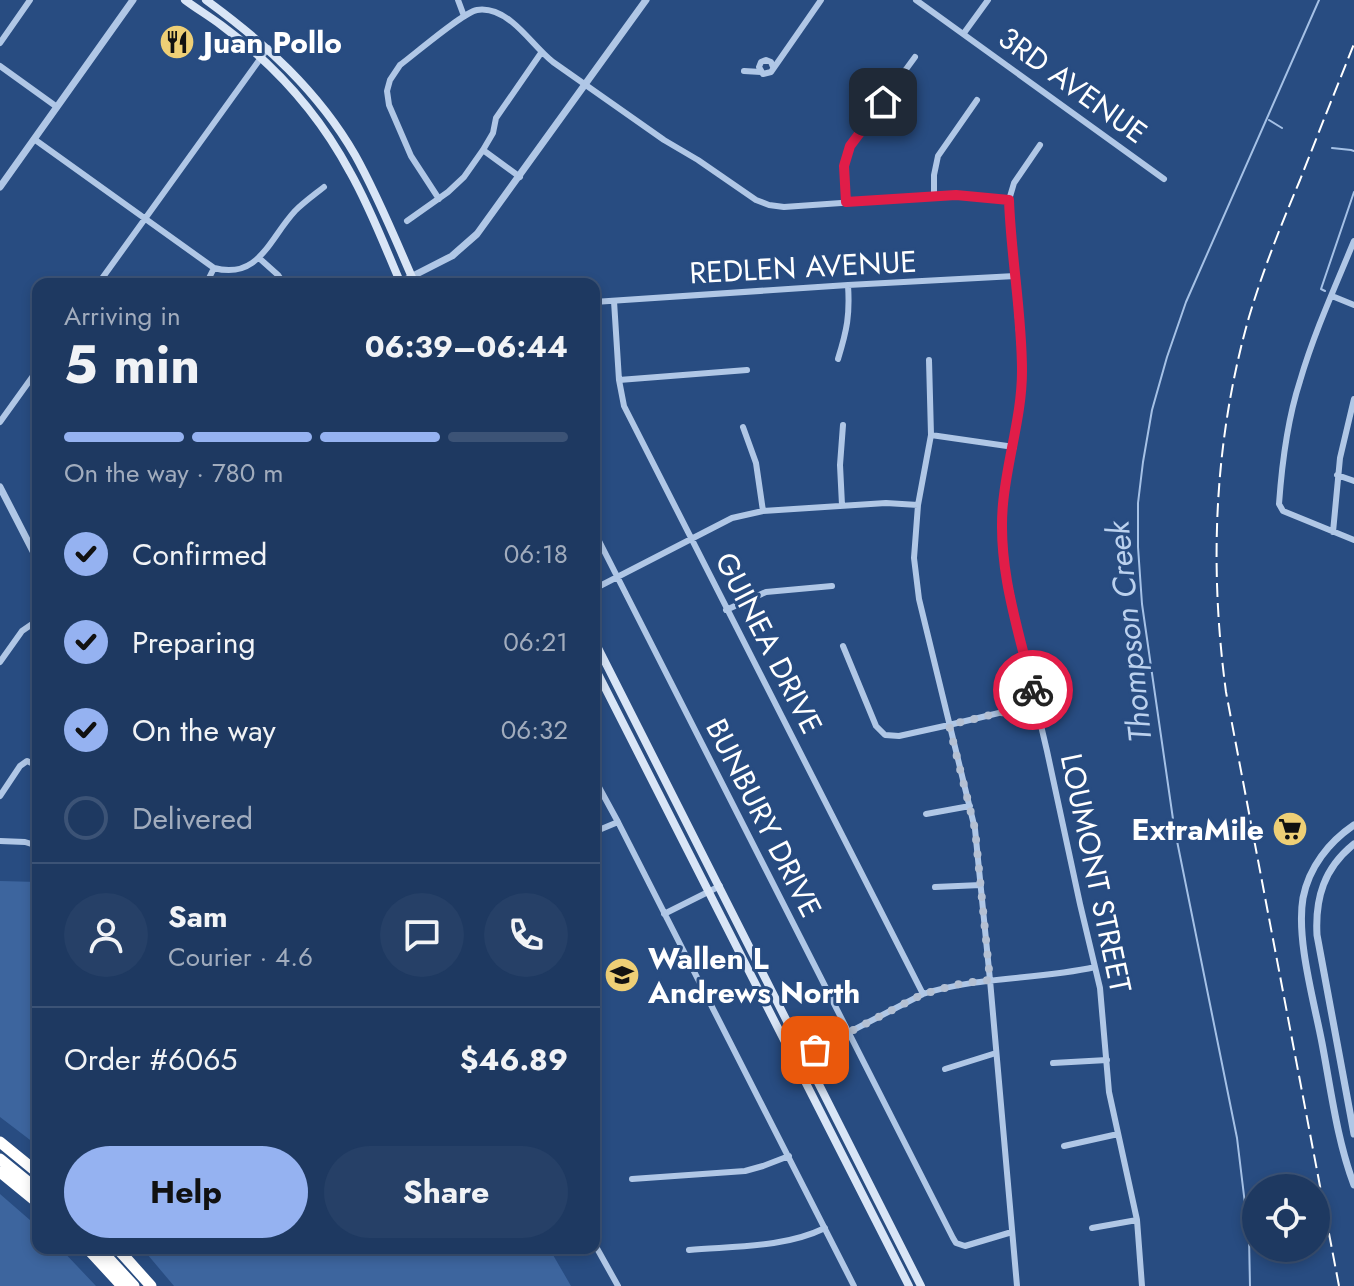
<!DOCTYPE html>
<meta charset="utf-8">
<style>
:root{--surface:#1e3961;--page:#264067;--text:#f1f3f6;--muted:#a1acbd;--line:#3c5376;--accent:#95b2f1}
body{margin:0;font-family:Jost,sans-serif;background:var(--page);color:var(--text);height:100vh;display:flex;flex-direction:column;font-size:30px;white-space:nowrap}
*{box-sizing:border-box;margin:0}
p{font-size:26px;color:var(--muted)}
.icon{flex:none;width:44px;height:44px;fill:none;stroke:currentColor;stroke-width:2;stroke-linecap:round;stroke-linejoin:round}
.map{position:relative;flex:1;overflow:hidden}
.side{position:absolute;left:32px;top:278px;width:568px;height:976px;display:flex;flex-direction:column;background:var(--surface);border-radius:16px;box-shadow:0 4px 12px #0003,0 0 0 2px var(--line)}
.side>*{flex:none}
.buttons{position:absolute;left:1242px;top:1174px;display:grid;gap:16px}
.buttons a{display:grid;place-items:center;width:88px;height:88px;border-radius:50%;background:var(--surface);box-shadow:0 4px 12px #0003,0 0 0 2px var(--line);font-size:40px}
.pin{position:absolute;display:grid;place-items:center;width:68px;height:68px;color:#fff;margin:-34px;border-radius:16px;box-shadow:0 4px 12px #0006}
.courier{position:absolute;display:grid;place-items:center;width:80px;height:80px;margin:-40px;border:6px solid #e11d48;border-radius:50%;background:#fff;color:#222;box-shadow:0 2px 10px #0007}
.overview em{font-style:normal;font-weight:700}
.overview div{display:flex;flex-direction:column-reverse}
.overview{display:flex;align-items:center;justify-content:space-between;height:136px;padding:0 32px}
h1{font-size:52px;font-weight:700;line-height:60px}
.bar{display:grid;grid-template-columns:repeat(4,1fr);gap:12px 8px;align-content:center;height:96px;padding:0 32px}
.bar i{height:10px;border-radius:6px;background:var(--line)}
.bar .on{background:var(--accent)}
.bar p{grid-column:span 4}
.line{display:flex;align-items:center;gap:20px;padding:0 32px;border-top:2px solid var(--line)}
.line div{flex:1}
.round{display:grid;place-items:center;flex:none;width:84px;height:84px;border-radius:42px;background:var(--page)}
ol{padding:0 32px;list-style:none}
li{display:flex;align-items:center;gap:24px;height:88px}
li p{margin-inline-start:auto}
li .icon{padding:8px;border-radius:50%;background:var(--accent);color:#111;stroke-width:4}
li:last-child{color:var(--muted)}
li i{width:44px;height:44px;border:4px solid var(--line);border-radius:50%}
.action{display:flex;gap:16px;margin-top:auto;padding:16px 32px}
.action a{flex:1;height:92px;border-radius:48px;background:var(--accent);color:#111;font-size:32px;font-weight:700;line-height:92px;text-align:center}
.action a+a{background:var(--page);color:var(--text)}
.map>svg:first-child{display:block}
</style>
<div class="map">
<svg width="1354" height="1286" viewBox="0 0 1354 1286">
<rect width="100%" height="100%" fill="#284c81"/>
<path fill="#3d659e" d="M0,881L38,882V1146L0,1117Z
M0,1194L38,1227V1248H60L96,1286H0Z
M142,1248H549L571,1286H174Z"/>
<g fill="none" stroke-linecap="round" stroke-linejoin="round">
<path stroke="#a5c1e6" stroke-width="2" d="M1269,120L1282,128
M1332,148L1351,150L1354,151
M1325,291L1321,289L1354,192
M1250,1286L1249,1237L1237,1138L1174,826L1142,604L1138,547V503L1143,462L1152,410L1167,357L1186,302L1319,0"/>
<path stroke="#b0c7e6" stroke-width="6" d="M458,0L464,16
M916,0L1164,179
M964,33L988,0
M0,43L30,0
M0,66L57,107
M773,67L771,62L766,60L761,62L759,67L763,74L771,72L821,0
M744,71L761,72
M34,139L214,268C259,280 269,239 295,211C304,202 314,195 324,187
M1040,145L1014,183L1009,200L1022,372L1019,409L1003,506L1004,560L1015,615L1047,751L1080,904L1100,988L1109,1092L1137,1220L1142,1286
M483,150L520,177
M934,197V175L938,156L977,100
M439,199L411,156L389,105L387,91L390,80L400,65C415,54 462,13 477,10C490,8 502,14 512,22C527,34 538,50 553,62L664,140L698,160L756,200L769,205L784,207L956,195L1009,200
M846,202L844,166L850,146L915,57
M407,221L448,192L464,177L483,150L493,133L496,118L541,53
M1354,241C1335,287 1314,333 1300,381C1287,421 1282,462 1279,504L1283,511L1354,540
M259,258L278,275L284,284
M98,284L268,48
M206,284L214,268
M1332,296L1354,305
M614,301L619,380L624,406L923,994
M594,302L848,285L1015,276
M838,359C847,330 850,315 848,285
M929,360L931,435L918,505L914,558L919,599L975,829L990,980L1017,1286
M619,380L747,370
M0,422L38,369
M743,427L756,463L763,511
M931,435L1014,447
M1337,475L1354,481
M842,505L840,465L843,425
M594,531L953,1238L956,1243L965,1246L1012,1232
M1333,532L1340,458L1354,399
M594,589L732,518L763,511L886,503L918,505
M726,610L766,592L832,586
M843,646L876,726L885,735L899,736L949,725L1036,704
M0,662L22,631L38,620
M594,778L618,822L854,1286
M0,796L20,766L27,761L38,766
M926,814L970,806
M594,832L618,822
M0,841L25,842L38,846
M935,887L981,885
M664,914L720,886
M801,1057L923,994C979,976 1038,980 1095,967
M1053,1063L1107,1060
M945,1069L996,1053
M1064,1146L1118,1134
M632,1179L745,1171L763,1166L789,1156
M1092,1228L1137,1220
M594,1243L618,1286
M689,1250C734,1246 784,1248 825,1228"/>
<path stroke="#b0c7e6" stroke-width="7" d="M0,187L133,0
M401,282L452,256L477,234L646,0
M0,487L38,561
M1354,825C1329,842 1309,867 1303,898C1296,939 1314,1001 1322,1043C1331,1090 1337,1140 1354,1185
M1354,844C1324,868 1315,898 1317,935L1354,1134"/>
<path stroke="#d9e5f6" stroke-width="8" d="M185,0C197,9 209,16 221,25C274,64 319,114 350,172C370,207 385,247 401,284
M206,0C265,43 318,91 355,155C378,196 396,241 415,284
M594,640L921,1286
M594,666L909,1286"/>
<path stroke="#fff" stroke-width="11" d="M0,1142L38,1173
M0,1159L38,1190
M0,1172L38,1203
M87,1248L122,1286
M99,1248L134,1286
M117,1248L151,1286"/>
<path stroke="#fff" stroke-width="2" stroke-dasharray="14 6" stroke-linecap="butt" d="M1339,1286L1226,692C1209,566 1214,440 1249,317C1263,270 1281,225 1300,180C1318,134 1336,89 1354,44"/>
</g>
<g fill="none" stroke-linecap="round" stroke-linejoin="round">
<path stroke="#b4c0d3" stroke-width="8" stroke-dasharray="0 14.4" d="M815,1050L923,994L963,983L990,980L975,829L949,725L1036,704L1033,690"/>
<path stroke="#e11d48" stroke-width="10" d="M883,102L850,146L844,166L846,202L956,195L1009,200C1011,257 1022,314 1022,371C1022,416 1007,459 1003,504C997,567 1018,629 1033,690"/>
</g>
<defs>
<symbol id="restaurant-disc" viewBox="-11 -11 22 22"><circle r="9.5" fill="#eecf76" stroke="#284c81"/><path d="M-5-6h1v4h1v-4h1v4h1v-4h1v5L-1.5 .5V6h-2V.5L-5-1ZM5-6V6H3V1.5H1.5Q1.5-4 5-6Z" fill="#111"/></symbol>
<symbol id="supermarket-disc" viewBox="-11 -11 22 22"><circle r="9.5" fill="#eecf76" stroke="#284c81"/><path d="M-6-5.5h2.5l.6 2H6L4.5 2H-2.5L-4.4-4H-6ZM-1.5 3.2a1.3 1.3 0 1 0 .1 0ZM3 3.2a1.3 1.3 0 1 0 .1 0Z" fill="#111"/></symbol>
<symbol id="school-disc" viewBox="-11 -11 22 22"><circle r="9.5" fill="#eecf76" stroke="#284c81"/><path d="M0-5L7-2L0 1L-7-2ZM-4 1L0 2.5L4 1V4Q0 6-4 4Z" fill="#111"/></symbol>
</defs>
<g fill-rule="evenodd">
<use href="#restaurant-disc" x="157" y="22" width="40" height="40"/>
<use href="#supermarket-disc" x="1270" y="809" width="40" height="40"/>
<use href="#school-disc" x="602" y="955" width="40" height="40"/>
</g>
<g text-anchor="middle" dominant-baseline="central" stroke-width="6" stroke-linejoin="round" paint-order="stroke">
<g font-size="30" font-weight="bold" fill="#fff" stroke="#284c81" text-anchor="start">
<text x="203" y="42">Juan Pollo</text>
<text x="1264" y="829" text-anchor="end">ExtraMile</text>
<text x="648" y="958">Wallen L<tspan x="648" dy="34">Andrews North</tspan></text>
</g>
<g font-size="30" fill="#fff" stroke="#284c81">
<text transform="translate(1073 85) rotate(36)">3RD AVENUE</text>
<text transform="translate(803 267) rotate(-3)">REDLEN AVENUE</text>
<text transform="translate(769 643) rotate(63)">GUINEA DRIVE</text>
<text transform="translate(764 818) rotate(63)">BUNBURY DRIVE</text>
<text transform="translate(1096 873) rotate(78)">LOUMONT STREET</text>
</g>
<g font-size="32" font-style="italic" fill="#bbd1ee" stroke="#284c81">
<text transform="translate(1129 632) rotate(-96)">Thompson Creek</text>
</g>
</g>
</svg>
<div class="buttons">
<a><svg class="icon" aria-label="locate" viewBox="0 0 24 24"><circle cx="12" cy="12" r="6"/><path d="M12 2v4M12 18v4M2 12h4M18 12h4"/></svg></a>
</div>
<div class="pin" style="left:815px;top:1050px;background:#ea580c"><svg class="icon" aria-label="bag" viewBox="0 0 24 24"><path d="M5 8h14l-1 12H6zM9 8a3 3 0 0 1 6 0"/></svg></div>
<div class="pin" style="left:883px;top:102px;background:#1f2937"><svg class="icon" aria-label="home" viewBox="0 0 24 24"><path d="M3 11l9-7 9 7M6 9v11h12V9"/></svg></div>
<div class="courier" style="left:1033px;top:690px"><svg class="icon" aria-label="bike" viewBox="0 0 24 24"><circle cx="6" cy="16" r="4"/><circle cx="18" cy="16" r="4"/><path d="M6 16l4-8h5l3 8M10 8l3 8H6M13 5h3"/></svg></div>
<section class="side">
<div class="overview"><div><h1>5 min</h1><p>Arriving in</p></div><em>06:39–06:44</em></div>
<div class="bar"><i class="on"></i><i class="on"></i><i class="on"></i><i></i><p>On the way · 780 m</p></div>
<ol>
<li><svg class="icon" aria-label="check" viewBox="0 0 24 24"><path d="M5 12l5 5 9-10"/></svg>Confirmed<p>06:18</p></li>
<li><svg class="icon" aria-label="check" viewBox="0 0 24 24"><path d="M5 12l5 5 9-10"/></svg>Preparing<p>06:21</p></li>
<li><svg class="icon" aria-label="check" viewBox="0 0 24 24"><path d="M5 12l5 5 9-10"/></svg>On the way<p>06:32</p></li>
<li><i></i>Delivered</li>
</ol>
<div class="line" style="height:144px"><a class="round"><svg class="icon" aria-label="person" viewBox="0 0 24 24"><circle cx="12" cy="8" r="4"/><path d="M4 21q1-7 8-7t8 7"/></svg></a><div><b>Sam</b><p>Courier · 4.6</p></div><a class="round"><svg class="icon" aria-label="chat" viewBox="0 0 24 24"><path d="M4 5h16v11H9l-5 4z"/></svg></a><a class="round"><svg class="icon" aria-label="phone" viewBox="0 0 24 24"><path d="M5 4h4l2 5-3 2q2 4 5 5l2-3 5 2v4C11 20 4 13 5 4z"/></svg></a></div>
<div class="line" style="height:104px"><div>Order #6065</div><b>$46.89</b></div>
<div class="action"><a>Help</a><a>Share</a></div>
</section>
</div>
